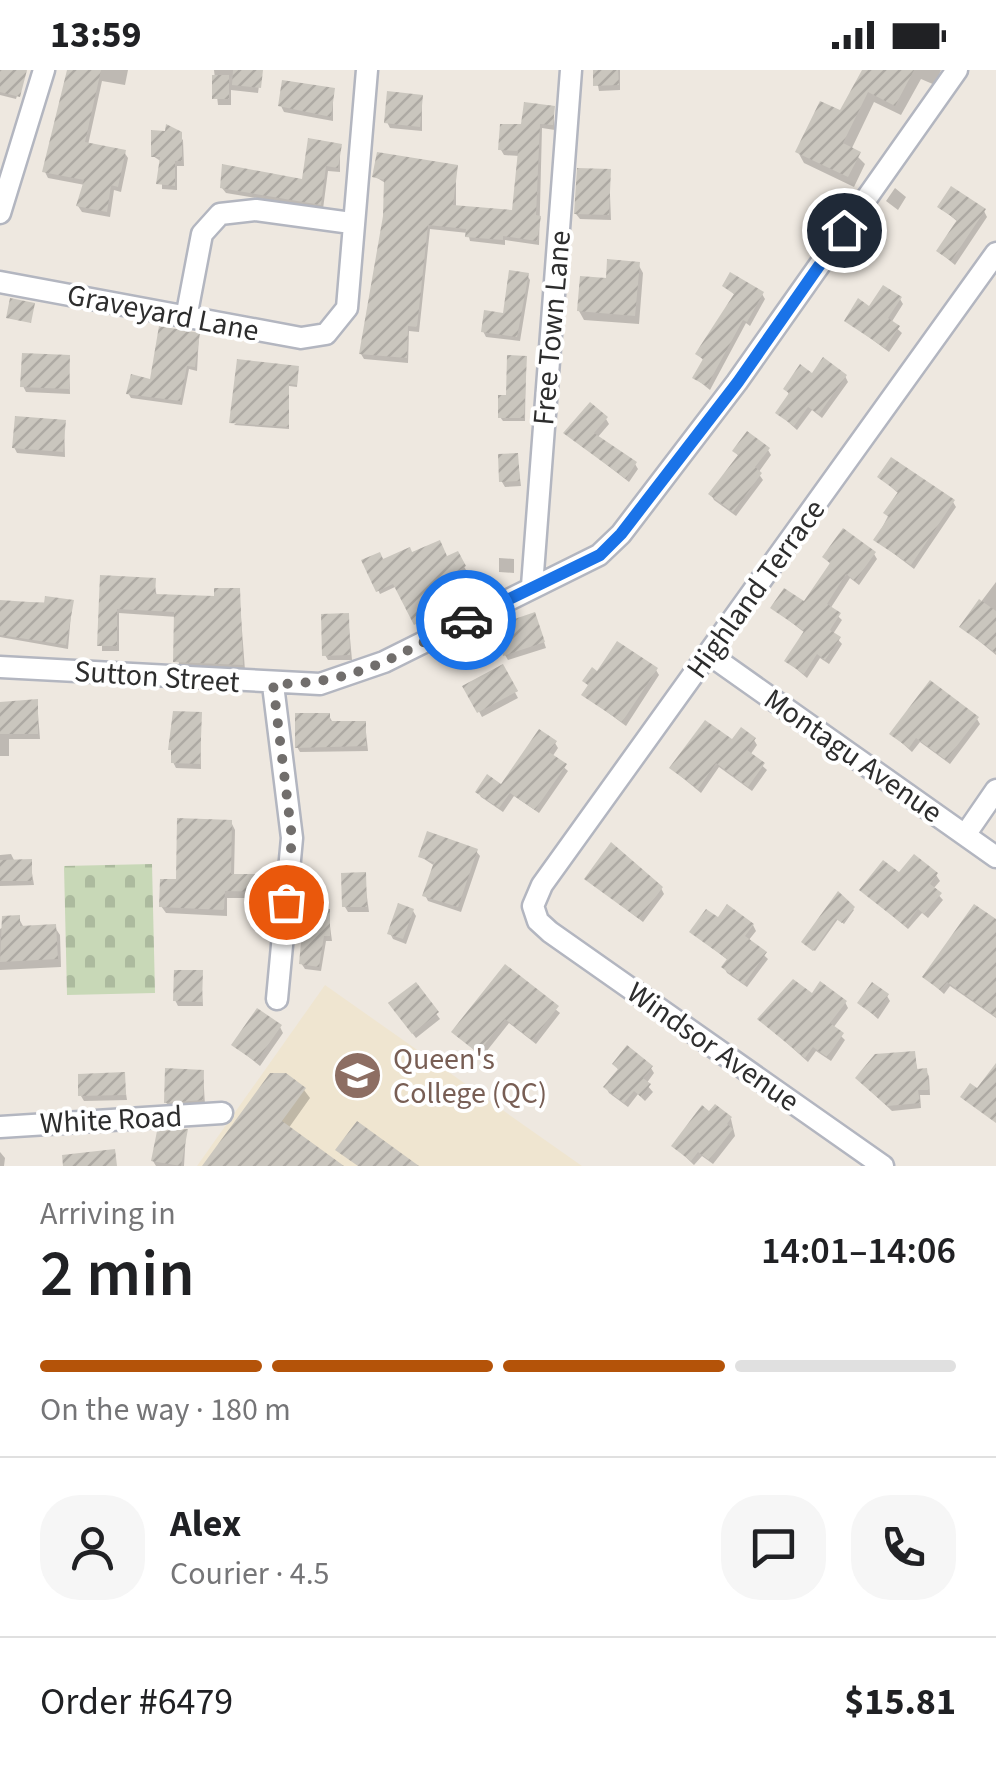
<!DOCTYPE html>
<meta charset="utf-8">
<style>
:root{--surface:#fff;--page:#f6f6f6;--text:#202124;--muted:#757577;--line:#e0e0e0;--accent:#b45309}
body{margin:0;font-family:"Source Sans 3",sans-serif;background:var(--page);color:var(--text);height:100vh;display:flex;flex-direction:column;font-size:38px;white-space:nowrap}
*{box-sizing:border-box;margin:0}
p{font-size:32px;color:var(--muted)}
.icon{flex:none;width:55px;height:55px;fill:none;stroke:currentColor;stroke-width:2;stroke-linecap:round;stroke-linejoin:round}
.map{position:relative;height:1096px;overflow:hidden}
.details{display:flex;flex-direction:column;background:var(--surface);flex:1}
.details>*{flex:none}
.pin{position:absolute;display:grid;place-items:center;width:85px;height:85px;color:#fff;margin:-42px;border:5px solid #fff;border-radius:50%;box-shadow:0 2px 10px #0007}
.courier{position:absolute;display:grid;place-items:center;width:100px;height:100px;margin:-50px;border:8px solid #1a73e8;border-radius:50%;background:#fff;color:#222;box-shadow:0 2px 12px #0007}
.overview em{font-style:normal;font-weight:600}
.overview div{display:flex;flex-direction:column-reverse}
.overview{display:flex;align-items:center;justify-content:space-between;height:170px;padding:0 40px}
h1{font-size:65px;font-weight:600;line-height:75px}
.bar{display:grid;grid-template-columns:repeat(4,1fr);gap:15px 10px;align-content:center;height:120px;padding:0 40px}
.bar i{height:12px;border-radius:8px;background:var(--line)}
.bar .on{background:var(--accent)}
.bar p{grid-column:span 4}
.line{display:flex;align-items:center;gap:25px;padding:0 40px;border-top:2px solid var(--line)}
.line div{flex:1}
.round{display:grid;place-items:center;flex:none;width:105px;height:105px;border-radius:40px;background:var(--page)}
.status{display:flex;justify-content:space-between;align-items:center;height:70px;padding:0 50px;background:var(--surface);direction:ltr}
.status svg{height:28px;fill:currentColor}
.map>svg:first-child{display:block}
</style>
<div class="status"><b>13:59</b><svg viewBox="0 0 49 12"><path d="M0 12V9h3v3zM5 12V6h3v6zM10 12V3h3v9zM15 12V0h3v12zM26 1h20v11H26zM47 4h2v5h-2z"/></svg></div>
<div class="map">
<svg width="996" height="1096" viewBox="0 0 996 1096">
<defs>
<pattern id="cemetery-stones" width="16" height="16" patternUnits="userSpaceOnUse" patternTransform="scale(2.5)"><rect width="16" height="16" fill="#c8d8b7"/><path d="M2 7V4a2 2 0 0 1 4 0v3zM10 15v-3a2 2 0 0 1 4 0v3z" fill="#acba9e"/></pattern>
<pattern id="building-hatch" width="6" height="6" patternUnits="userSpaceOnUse" patternTransform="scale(2.5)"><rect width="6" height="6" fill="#cac6be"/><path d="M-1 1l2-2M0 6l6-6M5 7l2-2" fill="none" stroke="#aeaaa4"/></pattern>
</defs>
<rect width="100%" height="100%" fill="#eee8e0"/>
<path fill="#efe5d0" d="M325,915L582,1096H197Z"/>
<path fill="url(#cemetery-stones)" d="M152,794L155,923L67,925L64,796Z"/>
<path fill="#0003" d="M0,0H25L16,29L0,25Z
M71,0H128L125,15L102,11L88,75L124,82L128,88L121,122L114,120L110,147L82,142L78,136L85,115L48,108L45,102Z
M214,0H261L258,23L231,20V35H218Z
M595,0H620V20L599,21Z
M864,0H941L935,15L921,9L901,45L874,32L851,80L865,94L854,117L804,93L798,82L841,44Z
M333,20V51L284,42L281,36Z
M422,27V61L390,58L387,52Z
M553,38L555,60L542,58L539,175L505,170V175L470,171L468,163L430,159L419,262L409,261L408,293L364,289L361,284L386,147L387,114L374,106L456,97V137L514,143L520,86L504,85L501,80L523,57Z
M168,56L183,70L184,96H177V120L162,119V92L153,86Z
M340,76V102L328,101L323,139L226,123L222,118L304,112Z
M609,101L611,150L580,149L576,144Z
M895,118L906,127L898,140L886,131Z
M940,137L984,141L987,147L955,195L938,181L958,152Z
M638,194L643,203L639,254L584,250L579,241L608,210Z
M527,205L530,210L520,271L486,267L483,261L505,245Z
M725,216L762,224L765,229L750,256L746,253L710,320L695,308L704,291L698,284L736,226Z
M900,229L903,234L891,253L902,263L889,282L847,251Z
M199,266L197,301L189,299L182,335L131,328L128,323L152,312Z
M69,287L70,324L26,322L23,316Z
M526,288L525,351H503L500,347Z
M298,299L297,317L289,316V359L234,355Z
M813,306H845L848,312L822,348L812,340L797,360L778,343L790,326L786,319Z
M606,349L609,354L597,368L635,394L638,399L629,412L566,363Z
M64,353L65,387L17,383L14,377Z
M768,380L771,385L758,403L763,410L736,446L714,430L711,424L739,387L735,381Z
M517,385L521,416L505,417L502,412Z
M880,407L953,432L956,437L914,499L876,470L899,424Z
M457,484L466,500L456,506L467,539L452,545L450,541L418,557L397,516L380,524L365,492L412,485L447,489Z
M874,484L877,489L859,515L850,508L830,539L842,550L833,564L842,574L829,594L820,588L807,608L787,591L805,563L773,538L805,535L831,495L825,487Z
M499,488L514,489V503L499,502Z
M102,508L154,511L157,527L217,528L239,521L245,600L179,597L177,547L119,543V581H102Z
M996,512V585L962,557Z
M0,532L72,533L68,579L0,567Z
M348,546L352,590H328L325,585Z
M537,551L546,578L508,590L505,585Z
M502,598L518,628L482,647L466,617Z
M656,600L659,605L626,656L584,625L589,617L585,611Z
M37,631L40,669H9V686H0V636Z
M200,645L201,699L176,698L173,692Z
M329,646L332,651L365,653L368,681L300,682L297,677Z
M977,649L980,654L950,694L920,672L912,682L892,664Z
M754,670L757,675L750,685L767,700L752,721L719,697L701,723L672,699L732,672Z
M555,673L558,678L552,687L568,701L539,743L514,726L503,742L481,727L478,722L502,718Z
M231,752L235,760L234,806L261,807L265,828H227V846L166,843L161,836L178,812Z
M476,781L480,786L461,842L428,831L425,825L435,796L421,787Z
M11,784L14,790L30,791L34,815L0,816V785Z
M364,805L369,842H348L345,837Z
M936,805L940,811L933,819L943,830L928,848L922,843L908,859L862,820L900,806Z
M587,809L661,818L664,824L643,852Z
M839,825L854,840L844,854L838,849L815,881L805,874Z
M328,841L332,871H326L321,901L305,899L301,893Z
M413,841L416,846L406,874L393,869L390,863Z
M18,847L23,856H54L60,865L61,897L0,900V859Z
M718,851L753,855L756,861L748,871L768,889L747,917L727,903L724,897L729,891L692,862Z
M996,875V948L950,916L944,924L925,907Z
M505,898L560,943L536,974L509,953L482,987L454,962Z
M201,903L203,936H178L175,930Z
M415,915L440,949L416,968L394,939Z
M812,926L845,932L848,938L833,958L845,970L831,991L816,981L808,992L760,949Z
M887,926L890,931L878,949L860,933Z
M280,957L283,963L260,996L234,975Z
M914,984L918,1002L926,1001L929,1006L930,1025H920L921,1038L892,1041L858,1009Z
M615,994L651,998L654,1003L646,1014L653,1022L645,1031L638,1024L628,1037L609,1023L606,1017L619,1001Z
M203,1002L205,1035L169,1038L166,1032Z
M123,1004L127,1030L84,1031L81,1026Z
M304,1020L310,1028L288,1059L334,1096H205Z
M715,1037L731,1049L735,1066L713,1094L702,1086L694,1095L674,1076Z
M186,1062L184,1096H156L153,1091Z
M0,1082L5,1088L4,1096H0Z"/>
<path fill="url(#building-hatch)" d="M0,0H27L20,27L0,22Z
M67,0H101L85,72L126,80L118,117L111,115L107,142L76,136L84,110L42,102Z
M233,0H263L261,18L232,15Z
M593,0H618L619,15L593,16Z
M862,0H914L895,36L868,22L843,73L861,82L848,107L795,82L820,31L840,40Z
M212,5H229V29H212Z
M282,10L335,18L331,47L278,36Z
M387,21L423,25L420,57L384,53Z
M524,32L555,36L553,55L540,54L536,145L541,146L537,171L503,166V170L465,167L466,159L428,155L417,257L408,256L407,288L359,284L383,146L384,110L372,107L377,82L458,95L453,135L512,140L518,81L498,80L500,54H521Z
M166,54L182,62V91H175V116L156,114L160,87H151V60L165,61Z
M308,68L342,74L338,98L326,96L321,135L220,118L222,94L302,109Z
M577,98L611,99L609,145L574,144Z
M951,116L986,139L951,191L936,181L957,150L937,137Z
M607,189L640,192L635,246L577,241L580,206L606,208Z
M509,200L529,203L517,267L481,262L484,240L503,243Z
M730,202L764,222L747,252L743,250L707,316L692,308L703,289L695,284L734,224L722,216Z
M883,215L902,227L888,248L900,256L885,278L844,251L858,228L869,236Z
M10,228L35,233L31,253L6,248Z
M159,256L200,263L195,297L187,296L180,331L126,324L131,304L150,309Z
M22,283L70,285L69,319L20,317Z
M507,285L527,286L524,348H498V325H506Z
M823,287L847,305L819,344L808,337L794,356L775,343L789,323L783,319L800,294L812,303Z
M237,289L299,296L297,315L289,314V357L229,353Z
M590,332L608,347L594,363L637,392L626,409L563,363Z
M15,346L66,350L63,382L12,378Z
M747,361L770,378L755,397L762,403L733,442L708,424L738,385L732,381Z
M518,383L520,411L499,412L498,384Z
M891,387L955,430L911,495L873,470L889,447L883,443L898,422L877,407Z
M843,458L876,482L855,511L846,504L827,534L841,543L830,560L841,567L825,590L817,584L804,604L784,591L804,561L770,538L784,518L804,531L830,493L822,487Z
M440,470L447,486L458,481L466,496L456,502L467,535L448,542L447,539L414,555L393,514L376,522L361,490L380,482L383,489L410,477L412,482Z
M100,505L156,508L155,524L214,526V518H240L243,595L173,592L174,542L117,539V576H97Z
M45,526L74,530L66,575L0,565V530L44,533Z
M979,529L996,541V583L959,557Z
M535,542L545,572L503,586L494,556Z
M349,543L350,585L322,586L321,544Z
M617,571L658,598L622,652L581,625L588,615L582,611L592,597L597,601Z
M503,594L518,621L477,643L462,616Z
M930,610L979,647L946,690L916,668L909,678L889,664Z
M38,629V664H0V632Z
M173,641L202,642L200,694L171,693V680H168Z
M295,643H330V651H366V676L295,678Z
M705,650L732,669L741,657L756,668L747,680L765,693L748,717L716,693L698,719L669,698Z
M539,659L557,671L549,682L567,694L535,740L510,723L499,738L475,722L487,704L501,714Z
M177,748L232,750L231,804H262V822L225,821L224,840L159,837L160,809H176Z
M427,761L478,779L458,837L422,826L434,792L418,787Z
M611,772L663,817L639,849L584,809Z
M914,784L938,803L930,814L942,823L924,844L918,839L905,856L859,820L883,790L899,802Z
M32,789V811H0V790Z
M366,802L367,837H342L341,803Z
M838,821L855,837L842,853L836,849L813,881L801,872Z
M398,833L414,839L403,869L387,864Z
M727,834L754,854L745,866L767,882L744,914L721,897L727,889L689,862L706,839L718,847Z
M974,834L996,849V947L947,912L940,920L922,907Z
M330,839V866H324L319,897L299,894L304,840Z
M20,845V856L56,854L58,889L0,892L2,846Z
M505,894L559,936L532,970L505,949L478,983L451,962Z
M174,900H203L202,932L173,931Z
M793,909L812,923L820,911L847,931L830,953L844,963L827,987L813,977L805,988L757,949Z
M416,912L439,942L412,964L388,933Z
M872,912L889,924L874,945L857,933Z
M257,938L282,955L256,992L231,975Z
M627,975L653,996L643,1008L651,1014L641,1027L634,1021L624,1033L603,1017L618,999L612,994Z
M915,981L917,999L927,998L929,1020H918L920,1033L887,1036L855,1008L875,984Z
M996,993V1053L960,1027L970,1013L977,1018Z
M165,998L204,1000L203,1030L164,1033Z
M125,1002L126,1025L78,1026V1004Z
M270,1003H286L306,1018L282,1051L344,1096H202Z
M715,1034L732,1047L727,1054L733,1059L709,1090L698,1082L691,1091L671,1076L702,1035L709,1041Z
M357,1051L419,1096H358L335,1080Z
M188,1059L181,1096L151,1091L157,1061Z
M115,1079L117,1096H63L62,1085Z"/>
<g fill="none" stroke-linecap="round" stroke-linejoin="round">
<defs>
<path id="street" d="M0,143L44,0
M0,212L301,268L326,264L347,238L367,0
M186,248L202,164L220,144L256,140L351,153
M532,516L571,0
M710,585L996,787
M0,597L320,614L384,592L599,485L621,464L737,312L957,0
M273,615L292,768L277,929
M965,765L996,720
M0,1057L222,1043
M883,1096L550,862L538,851L533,836L542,815L996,183"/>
</defs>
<use href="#street" stroke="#b3b6c0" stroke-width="25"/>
<use href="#street" stroke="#fff" stroke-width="20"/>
</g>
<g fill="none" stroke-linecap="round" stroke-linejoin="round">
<path stroke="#716e6c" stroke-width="10" stroke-dasharray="0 18" d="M286,832L292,768L273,614C358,614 393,587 466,550"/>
<path stroke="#1a73e8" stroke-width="12" d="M466,550L600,485L621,464L738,312L844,160"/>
</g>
<defs>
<symbol id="school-disc" viewBox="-11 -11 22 22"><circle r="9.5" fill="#8d6e63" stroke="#fff"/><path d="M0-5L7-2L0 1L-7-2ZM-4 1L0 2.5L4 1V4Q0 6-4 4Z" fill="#fff"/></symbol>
</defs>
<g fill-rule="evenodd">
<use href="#school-disc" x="330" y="978" width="55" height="55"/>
</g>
<g text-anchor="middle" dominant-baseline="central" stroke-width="8" stroke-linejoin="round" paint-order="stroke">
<g font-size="30" fill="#2d2d2d" stroke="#fff">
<text transform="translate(163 243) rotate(11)">Graveyard Lane</text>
<text transform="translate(552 258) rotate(-85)">Free Town Lane</text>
<text transform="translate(756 519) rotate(-54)">Highland Terrace</text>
<text transform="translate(157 607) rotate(4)">Sutton Street</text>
<text transform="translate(853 686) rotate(35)">Montagu Avenue</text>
<text transform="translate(713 977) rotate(35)">Windsor Avenue</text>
<text transform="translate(111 1050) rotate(-3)">White Road</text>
</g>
<g font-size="30" fill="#785e54" stroke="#fff" text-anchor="start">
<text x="393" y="989">Queen's<tspan x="393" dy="34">College (QC)</tspan></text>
</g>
</g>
</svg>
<div class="pin" style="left:286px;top:832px;background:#ea580c"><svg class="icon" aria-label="bag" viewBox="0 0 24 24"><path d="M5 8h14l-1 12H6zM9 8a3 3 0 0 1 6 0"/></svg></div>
<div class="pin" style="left:844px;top:160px;background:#1f2937"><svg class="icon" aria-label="home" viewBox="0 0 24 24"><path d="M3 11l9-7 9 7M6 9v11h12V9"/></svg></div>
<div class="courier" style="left:466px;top:550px"><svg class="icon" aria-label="car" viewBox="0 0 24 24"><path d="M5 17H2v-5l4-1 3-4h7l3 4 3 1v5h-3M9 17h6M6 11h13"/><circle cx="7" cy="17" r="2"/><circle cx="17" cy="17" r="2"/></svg></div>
</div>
<section class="details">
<div class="overview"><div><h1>2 min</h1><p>Arriving in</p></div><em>14:01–14:06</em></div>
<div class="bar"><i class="on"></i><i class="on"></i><i class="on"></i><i></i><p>On the way · 180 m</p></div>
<div class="line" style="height:180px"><a class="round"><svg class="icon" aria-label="person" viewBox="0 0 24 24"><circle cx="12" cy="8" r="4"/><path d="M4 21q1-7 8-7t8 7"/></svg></a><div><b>Alex</b><p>Courier · 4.5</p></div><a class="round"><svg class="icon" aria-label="chat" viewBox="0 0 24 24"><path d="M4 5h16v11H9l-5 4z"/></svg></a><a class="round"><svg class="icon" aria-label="phone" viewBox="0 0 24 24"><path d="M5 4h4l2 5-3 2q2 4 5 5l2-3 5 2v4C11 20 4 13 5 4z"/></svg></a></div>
<div class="line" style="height:130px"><div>Order #6479</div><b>$15.81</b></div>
</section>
